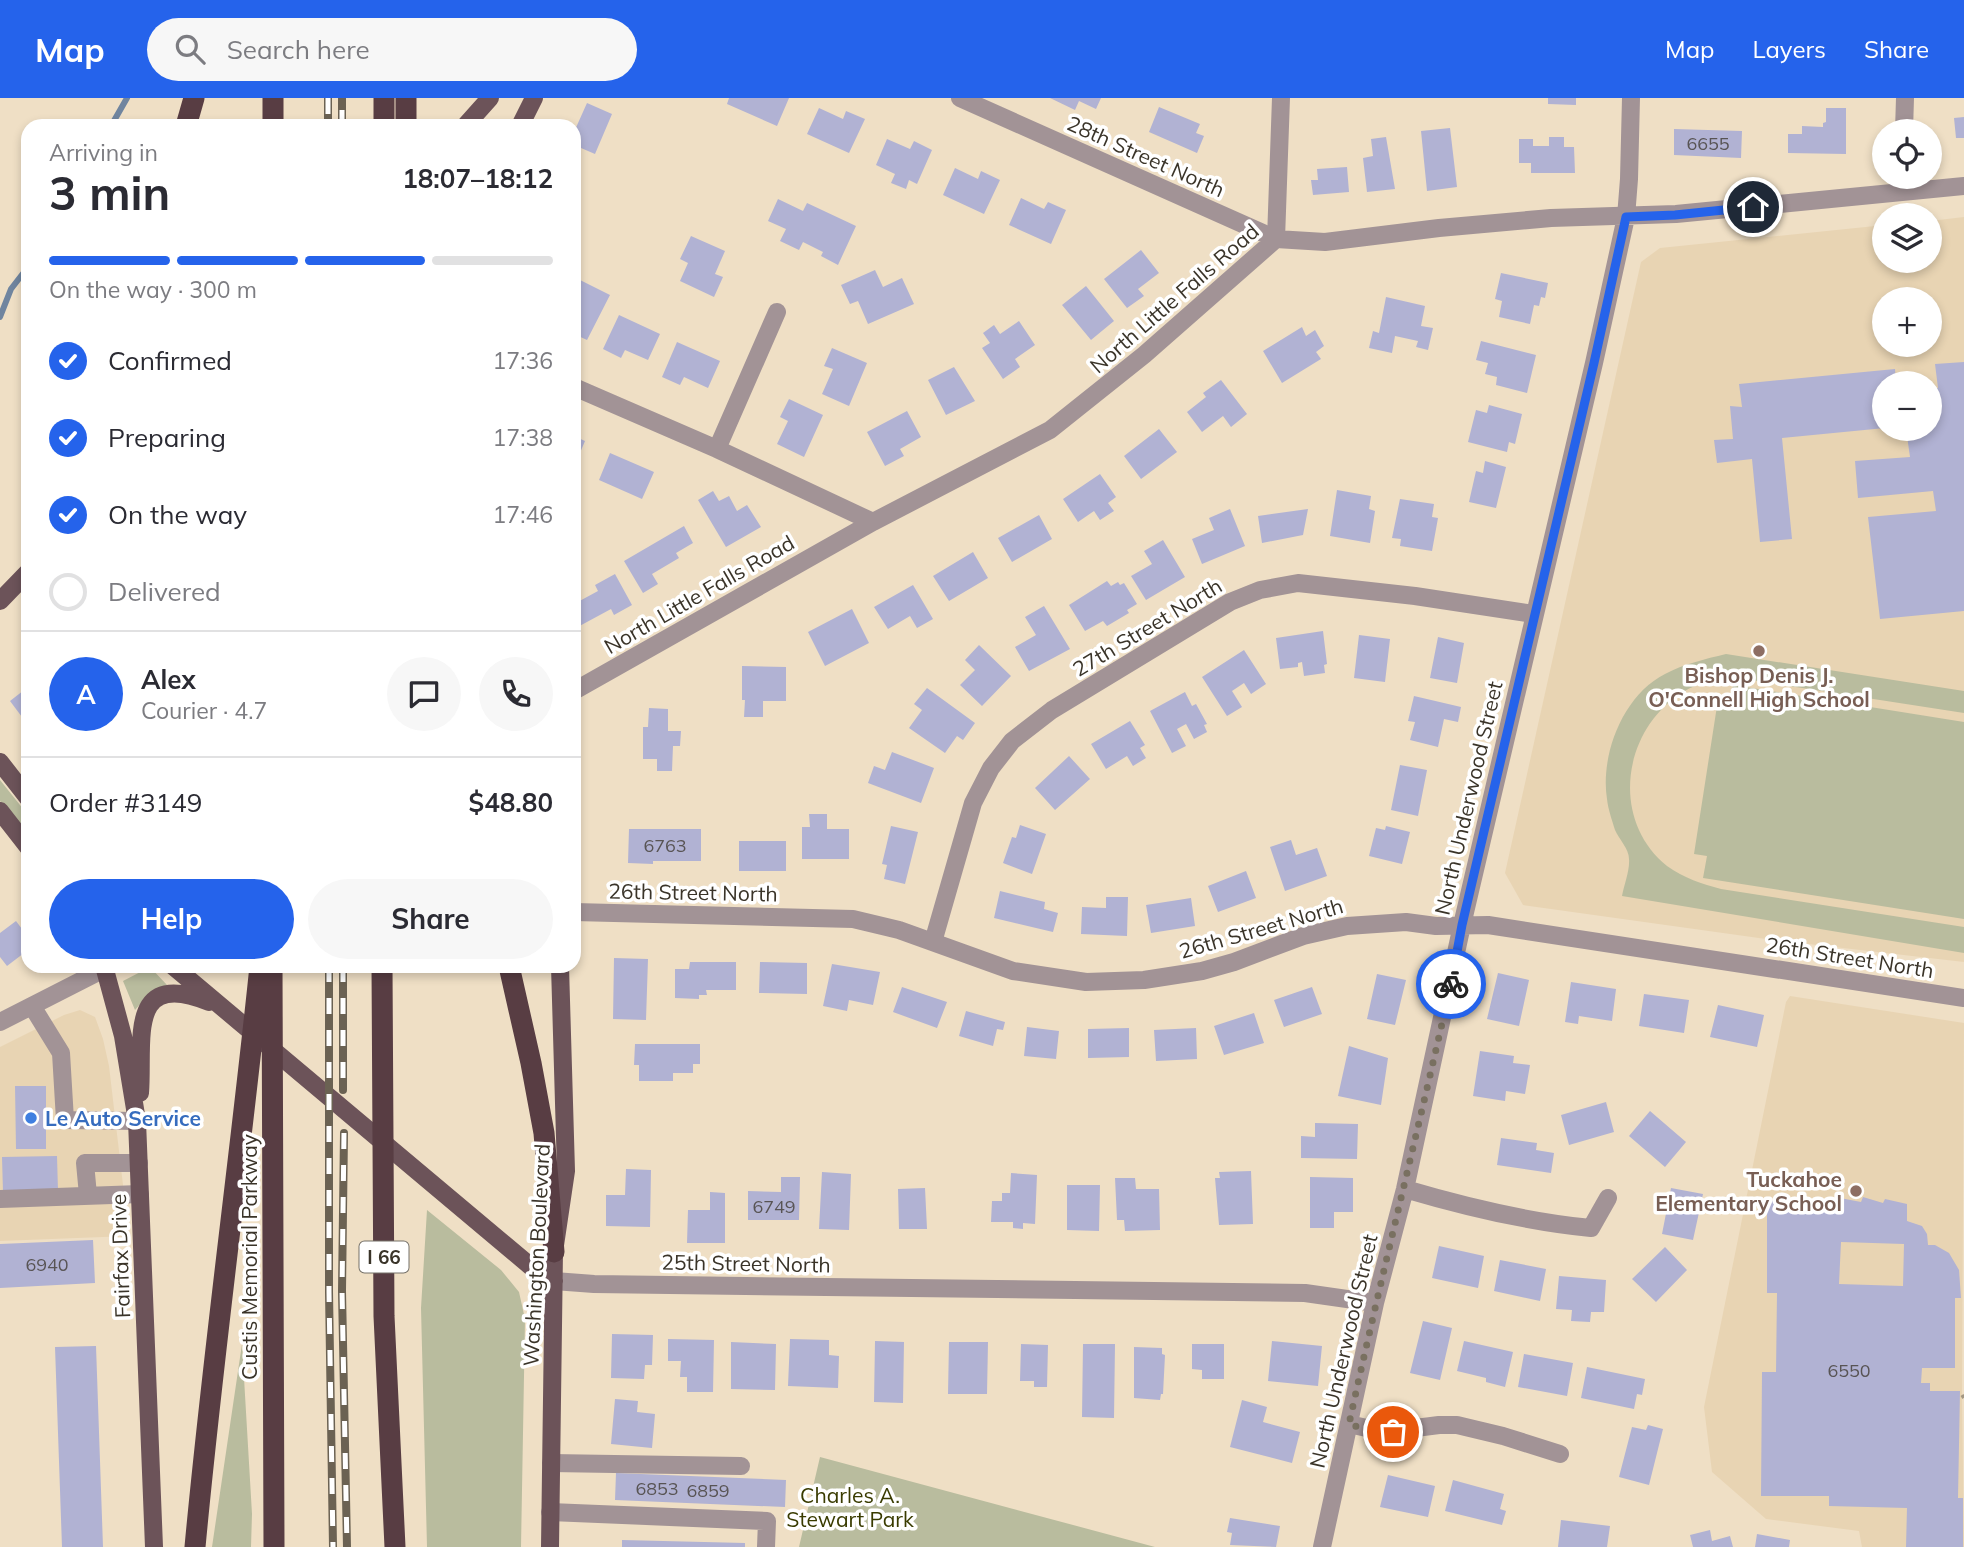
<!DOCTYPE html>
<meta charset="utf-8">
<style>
:root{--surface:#fff;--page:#f7f7f7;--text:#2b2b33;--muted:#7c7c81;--line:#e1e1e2;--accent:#2563eb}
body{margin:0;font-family:Mulish,sans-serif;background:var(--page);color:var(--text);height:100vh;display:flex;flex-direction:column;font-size:26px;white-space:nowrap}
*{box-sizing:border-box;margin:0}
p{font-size:23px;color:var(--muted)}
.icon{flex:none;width:38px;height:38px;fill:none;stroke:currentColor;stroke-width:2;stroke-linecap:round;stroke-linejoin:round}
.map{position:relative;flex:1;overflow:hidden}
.side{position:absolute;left:21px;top:21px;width:560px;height:854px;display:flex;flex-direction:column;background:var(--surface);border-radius:21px;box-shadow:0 4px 10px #0003}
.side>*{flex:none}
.fabs{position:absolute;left:1872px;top:21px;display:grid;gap:14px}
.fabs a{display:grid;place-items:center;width:70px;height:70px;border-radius:50%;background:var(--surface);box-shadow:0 4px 10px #0003;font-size:35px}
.pin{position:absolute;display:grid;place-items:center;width:60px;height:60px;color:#fff;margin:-30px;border:4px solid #fff;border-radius:50%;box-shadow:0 2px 7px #0007}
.courier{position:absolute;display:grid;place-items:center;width:70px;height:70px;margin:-35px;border:5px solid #2563eb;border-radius:50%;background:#fff;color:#222;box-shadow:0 2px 9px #0007}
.summary em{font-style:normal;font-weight:700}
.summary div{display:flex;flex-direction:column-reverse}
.summary{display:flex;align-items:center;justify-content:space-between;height:119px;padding:0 28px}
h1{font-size:46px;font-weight:700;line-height:52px}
.bar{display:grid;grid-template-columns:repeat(4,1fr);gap:10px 7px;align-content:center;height:84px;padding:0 28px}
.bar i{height:9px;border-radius:5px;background:var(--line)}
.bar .on{background:var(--accent)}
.bar p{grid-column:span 4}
.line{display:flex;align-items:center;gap:18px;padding:0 28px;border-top:2px solid var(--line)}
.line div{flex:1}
.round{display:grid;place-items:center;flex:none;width:74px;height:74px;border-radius:37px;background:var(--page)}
ol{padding:0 28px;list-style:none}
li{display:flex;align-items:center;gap:21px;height:77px}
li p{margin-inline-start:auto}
li .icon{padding:7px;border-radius:50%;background:var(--accent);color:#fff;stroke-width:4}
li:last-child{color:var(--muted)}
li i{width:38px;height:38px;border:4px solid var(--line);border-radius:50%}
.button{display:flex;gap:14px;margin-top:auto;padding:14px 28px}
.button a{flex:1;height:80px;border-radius:42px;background:var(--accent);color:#fff;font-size:28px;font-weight:700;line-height:80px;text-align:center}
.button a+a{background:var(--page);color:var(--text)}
header{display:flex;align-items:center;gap:42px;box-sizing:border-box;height:98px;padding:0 35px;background:var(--accent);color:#fff}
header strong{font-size:33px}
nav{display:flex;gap:38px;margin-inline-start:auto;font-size:24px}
.search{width:490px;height:63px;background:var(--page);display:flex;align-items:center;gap:18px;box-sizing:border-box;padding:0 24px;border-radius:38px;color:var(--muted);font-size:26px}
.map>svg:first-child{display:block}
</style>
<header>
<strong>Map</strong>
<div class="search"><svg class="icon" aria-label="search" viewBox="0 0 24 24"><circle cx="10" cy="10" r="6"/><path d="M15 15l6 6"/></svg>Search here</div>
<nav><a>Map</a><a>Layers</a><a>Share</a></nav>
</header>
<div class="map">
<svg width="1964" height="1449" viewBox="0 0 1964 1449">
<rect width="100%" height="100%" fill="#efdfc5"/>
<path fill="#e8d4b3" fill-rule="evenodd" d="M1964,119V864L1766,841L1523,807L1505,775L1641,164L1660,150L1885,127V163H1930V123ZM1885,201H1930V247H1885ZM1885,285H1930V331H1885Z
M1790,898L1964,925L1962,1297L1964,1449H1862L1859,1433L1766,1421L1712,1374L1704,1309L1786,904Z
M80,912L95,919L103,941L109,968L129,1138L0,1143V949L64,917Z"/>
<path fill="#b9bc9e" d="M1726,556L1964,593V615L1751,582C1727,581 1704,581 1683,594C1623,631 1609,721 1667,768C1684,780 1702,786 1721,791L1964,829V855L1622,798C1624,787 1630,772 1629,761C1629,751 1619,741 1615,732C1612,722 1608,711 1607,701C1600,657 1623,597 1665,576C1684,566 1705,561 1726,556Z
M1733,587L1964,624V821L1703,780L1707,758L1694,756L1717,608L1730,610Z
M0,682L28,717V740L0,703Z
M150,869L167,887L150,895L135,912L123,883Z
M427,1112L501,1172L519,1194L525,1221L521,1449H427L421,1210Z
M242,1246L252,1416L251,1449H212Z
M820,1359L1155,1449H799Z"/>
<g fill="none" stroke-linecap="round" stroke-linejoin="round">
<path stroke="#70859f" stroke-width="6" d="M111,28L127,0
M0,219L11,191L28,169"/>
</g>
<path fill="#b1b2d3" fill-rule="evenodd" d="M729,0H789L777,28L727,6Z
M1050,0H1101L1096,11L1079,3L1075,12Z
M1548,0H1576V7L1548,6Z
M587,5L612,16L595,56L574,47V34Z
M1159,9L1200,26L1196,35L1204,38L1197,55L1149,34Z
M819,10L843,21L846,13L865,21L849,55L807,36Z
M1826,10H1846V56L1788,55V36H1802V28L1823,29V25L1826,24Z
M1964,19V40H1956L1954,20Z
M1450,30L1457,89L1427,93L1421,33Z
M1674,31L1742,33L1741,60L1674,57Z
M1386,39L1395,91L1367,94L1363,60L1373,58L1371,41Z
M1549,39H1564V49H1574L1575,75H1531V65H1519V41H1533V48H1549Z
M887,41L910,51L914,43L932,52L917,86L909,82L906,91L891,85L895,76L876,67Z
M1347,69L1349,94L1313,97L1311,82H1318L1317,71Z
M955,70L978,81L981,73L1000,82L984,116L943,97Z
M1021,100L1044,111L1048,104L1066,112L1051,146L1009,127Z
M778,101L803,113L807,105L856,128L838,167L821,158L823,154L803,144L799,152L780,143L786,131L768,123Z
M691,138L725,153L715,176L723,179L714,199L680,183L688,165L680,161Z
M1141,152L1159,175L1138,191L1144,198L1127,210L1104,181Z
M875,172L883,189L902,180L914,206L868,226L858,203L850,206L841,187Z
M1501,175L1548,185L1545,200L1541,199L1539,208L1534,207L1530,226L1499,219L1502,203L1495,201Z
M574,179L610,197L587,242L574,236Z
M1086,188L1114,223L1091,242L1062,207Z
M1386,199L1425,208L1421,228L1433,230L1428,252L1416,249L1418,243L1395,238L1392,255L1369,250L1373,233L1379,235Z
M619,217L660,236L648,262L625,252L621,260L603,251Z
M1019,223L1035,247L1015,261L1020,269L1003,281L982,250L990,245L983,235L994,227L1000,236Z
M1302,229L1306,238L1315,232L1324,248L1316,254L1321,261L1282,285L1263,253Z
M1481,243L1536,257L1527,295L1496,287L1497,279L1485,276L1488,265L1476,262Z
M677,244L720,263L708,290L684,279L680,287L662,279Z
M832,250L867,265L849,308L822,296L833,271L824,268Z
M1964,264V513L1880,521L1868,419L1936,413L1933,393L1858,400L1855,363L1910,359L1906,331H1930V291L1938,290L1935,266Z
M954,269L975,303L946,317L928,282Z
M1895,271L1896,285H1885V330L1782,340L1792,441L1760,444L1752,361L1717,365L1714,342L1733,341L1730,308L1742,309L1739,286Z
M1221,282L1247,316L1231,329L1223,318L1202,334L1187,314L1206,299L1203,295Z
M789,301L823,317L804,359L777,346L788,323L780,319Z
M1489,307L1522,316L1515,346L1509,344L1507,354L1468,344L1476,312L1487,315Z
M907,313L921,339L900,351L904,358L885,368L867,334Z
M1159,331L1177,354L1141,381L1124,358Z
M574,338L585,343L574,369Z
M610,355L654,374L642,401L599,382Z
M1485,363L1506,369L1496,410L1469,404L1476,373L1483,375Z
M1100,376L1116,399L1108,405L1114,413L1100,422L1094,413L1078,424L1063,401Z
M1337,392L1371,398L1369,411L1375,413L1370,445L1330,438Z
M713,393L719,403L729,398L737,413L747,407L761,429L726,449L698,402Z
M1400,401L1434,406L1432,419L1438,420L1432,453L1400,448L1401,441L1392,440Z
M1230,411L1245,448L1202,466L1192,441L1214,432L1209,420Z
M1308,411L1303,437L1262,445L1258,418Z
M1039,417L1052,441L1012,464L998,440Z
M684,428L693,445L676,455L679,460L652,476L658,486L643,495L624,463Z
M1163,442L1185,479L1146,502L1131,478L1152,466L1144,453Z
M973,454L988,480L949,503L933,478Z
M615,476L632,507L614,517L611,511L574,531V506L598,493L595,487Z
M1107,483L1111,488L1118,484L1120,487L1124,485L1137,506L1127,512L1129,515L1107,528L1103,523L1085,533L1069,507Z
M913,487L933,521L917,530L910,518L888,531L874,509Z
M1044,508L1070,551L1029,573L1015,549L1036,537L1025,519Z
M852,511L869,545L825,568L808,534Z
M1323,533L1327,566L1324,567L1325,575L1304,578L1302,564L1298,565V569L1280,571L1276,540Z
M1359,537L1390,541L1385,584L1354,580Z
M1438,539L1464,545L1457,585L1430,580Z
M979,547L1011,578L982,608L960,587L975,572L965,562Z
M1244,552L1266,586L1251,596L1244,585L1232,593L1242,609L1227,618L1202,579Z
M742,568L786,569V603H763V619H744L745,602H742Z
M28,589V627L10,603Z
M927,590L975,625L963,642L957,638L945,655L909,630L922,612L914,606Z
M1185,594L1192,608L1196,606L1207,626L1204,627L1207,634L1194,641L1186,626L1177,631L1186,648L1172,655L1150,613Z
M1414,598L1461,609L1458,624L1444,621L1438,649L1410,642L1415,624L1408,623Z
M649,610L668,611V633H681L680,648H673L672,673H657V661H643V629H648Z
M1130,623L1145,647L1140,650L1146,660L1133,668L1127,658L1106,671L1091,646Z
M892,654L934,670L921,705L868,685L874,668L885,672Z
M1069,658L1090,681L1055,712L1035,690Z
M1400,667L1427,672L1418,718L1391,712Z
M809,716H827V731H849V761H802V729H810Z
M1020,727L1046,736L1032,776L1003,765L1012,739L1016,740Z
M891,728L918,734L905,786L884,781L887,767L882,766Z
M1386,728L1410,734L1402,766L1369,758L1376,730L1385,732Z
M629,731H701V763H653V766L628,765Z
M1291,742L1296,757L1317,750L1327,778L1285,793L1270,749Z
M739,743H786V773H739Z
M1246,773L1256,800L1218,814L1208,788Z
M1000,793L1045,804L1044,811L1058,815L1053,834L994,820Z
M1106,799H1128L1127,838L1081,836L1082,809L1106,810Z
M1191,800L1195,828L1151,835L1146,807Z
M16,823L28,839V852L7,868L0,859V835Z
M614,860L648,861L646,922L613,921Z
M690,864H736V892H706L707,897H699V901L675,900V871H689Z
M760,864L807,865V896L759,895Z
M832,866L880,874L873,907L849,902L847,913L823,908Z
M1498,875L1529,882L1519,928L1487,921Z
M1377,876L1406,882L1395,927L1367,921Z
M1571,884L1616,891L1612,923L1579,918L1578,926L1565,924Z
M902,889L947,904L937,930L893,914Z
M1312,889L1322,916L1284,929L1274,902Z
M1644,896L1689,902L1684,935L1639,928Z
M1718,907L1764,917L1757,949L1710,939Z
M966,913L1005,924L1003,932L997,931L993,948L959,938Z
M1254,915L1264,945L1224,957L1214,928Z
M1027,929L1059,933L1056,961L1024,958Z
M1129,930V959L1088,960V931Z
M1196,930L1197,961L1156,963L1154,932Z
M635,946H700V966H693V975H673V983H639V967H634Z
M1349,948L1388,960L1381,1007L1338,998Z
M1480,953L1514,958L1513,965L1530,967L1525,996L1506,993L1505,1003L1473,998Z
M15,988H46V1051H16Z
M1606,1004L1614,1034L1569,1047L1561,1017Z
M1650,1013L1686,1044L1665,1069L1629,1038Z
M1315,1025L1358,1026L1357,1061L1301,1060V1038L1315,1039Z
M1501,1040L1537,1045L1536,1052L1554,1055L1551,1075L1497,1067Z
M57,1058L58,1093L3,1094L2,1059Z
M626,1071L651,1072L650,1129L606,1128V1097H625Z
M1251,1073L1253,1126L1219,1127L1215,1080H1220L1219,1074Z
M822,1074L851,1076L849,1132L819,1131Z
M1011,1075L1037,1077L1035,1126L1023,1125V1131L1013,1130V1124H991L992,1103H1002V1095H1010Z
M781,1079H800L799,1122H748V1093L781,1094Z
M1310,1079L1353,1080V1114H1334V1130H1310Z
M1115,1080H1135L1136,1091H1159L1160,1132L1125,1133L1124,1122H1117Z
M1067,1087H1100L1099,1133L1067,1132Z
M925,1090L927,1131H899L898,1091Z
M1671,1090L1703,1096L1693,1142L1662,1136Z
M710,1094L725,1095V1145H687L688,1112H710Z
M1863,1099L1883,1105L1885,1101L1907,1106V1123L1922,1128L1927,1136L1928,1147H1935L1949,1155L1959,1172L1961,1200H1955V1270H1922L1921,1285H1930V1293H1960L1958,1400H1963V1449H1906L1907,1410L1829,1408V1398H1761L1762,1274H1776L1777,1195H1767V1102L1841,1105L1840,1100L1861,1104ZM1841,1144L1904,1146L1903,1188L1839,1186Z
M93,1142L95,1185L0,1190V1146Z
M1439,1148L1484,1158L1478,1190L1432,1180Z
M1665,1149L1687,1172L1656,1204L1632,1181Z
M1500,1162L1546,1171L1540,1203L1494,1193Z
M1559,1178L1606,1182L1604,1214H1591L1590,1224L1571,1223L1572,1212L1556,1211Z
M1423,1223L1452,1230L1440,1282L1410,1275Z
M612,1236L653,1237L652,1267H645L644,1281L611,1280Z
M668,1241L714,1242L713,1294H687V1279H680L681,1263H668Z
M790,1241L829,1242V1257L839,1258L838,1290L788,1288Z
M875,1243L904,1244L903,1305L874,1304Z
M1272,1243L1322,1248L1318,1288L1268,1283Z
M1464,1243L1513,1254L1505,1289L1486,1284V1280L1457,1273Z
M731,1244L776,1246L775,1292L731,1291Z
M949,1244H988L987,1296H948Z
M1021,1246L1048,1247L1047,1289H1034V1283H1020Z
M1083,1246H1115L1114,1320L1082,1319Z
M1192,1246H1224V1281H1202V1272L1192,1271Z
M96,1248L103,1449H62L55,1249Z
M1134,1249L1162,1250V1256L1165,1257L1163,1296H1161L1160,1302L1134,1300Z
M1524,1256L1573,1265L1567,1298L1518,1289Z
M1587,1269L1645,1281L1642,1297L1637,1296L1634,1311L1581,1300Z
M615,1301L638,1303L637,1314L655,1316L652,1350L611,1346Z
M1242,1302L1267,1309L1263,1324L1300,1334L1292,1365L1230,1349Z
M1648,1327L1663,1331L1649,1387L1619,1379L1632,1329L1646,1332Z
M616,1375L786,1382L785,1409L615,1402Z
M1388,1377L1435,1388L1428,1419L1380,1409Z
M1453,1382L1504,1396L1500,1411L1506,1413L1502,1427L1445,1413Z
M1230,1420L1280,1428L1276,1449L1230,1447L1232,1435L1227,1434Z
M1561,1422L1610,1428L1607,1449H1558Z
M1710,1432L1712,1443L1730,1438L1733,1449H1693L1690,1437Z
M1757,1436L1790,1442L1789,1449H1755Z
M622,1442L745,1445V1449H622Z"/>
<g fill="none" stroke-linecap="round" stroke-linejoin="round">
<path stroke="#a39783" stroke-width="3.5" stroke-dasharray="3.5 5" stroke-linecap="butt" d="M1962,1297L1964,1300"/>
<path stroke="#a29396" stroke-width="18" d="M960,0L1276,141L1325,144L1439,130L1551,120L1676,116L1964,88
M1904,33L1905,0
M1276,141L1281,0
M574,289L717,351L873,424
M717,351L777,214
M574,593L873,424L1050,332L1144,257L1276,141
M574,814L853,821L899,832L1013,873L1086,884L1144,882L1202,873L1234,864L1303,838L1347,828L1406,824L1436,828L1488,827L1964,900
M933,844L973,705L991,670L1012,643L1052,612L1230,504L1260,492L1298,485L1415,498L1534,516
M32,908L61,955L65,1022L137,1023
M0,924L110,868
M1405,1091C1466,1109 1527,1124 1591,1130L1608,1100
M88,1097L85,1065H139
M0,1101L140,1096
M554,1183L594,1186L1305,1195L1375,1205
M1349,1326L1384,1334L1439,1327H1457L1503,1338L1560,1356
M551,1365L741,1368
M550,1414L767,1423L766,1449
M1322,1449L1375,1205L1405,1091L1462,827L1594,265L1626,119L1629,81L1631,0"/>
<path stroke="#6c5359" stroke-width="18" d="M465,28L490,0
M520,28L534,0
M0,503L28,474
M0,664L28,700
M0,713L28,749
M104,868L123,938L137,1023L154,1449
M173,868L535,1172L554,1183
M140,995C144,944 126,870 209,904
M550,1449L554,1154L566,1073L560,868"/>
<path stroke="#583d43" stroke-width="21" d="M406,0V28
M186,28L194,0
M273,28V0
M384,28V0
M272,868L274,1449
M382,868L384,1218L395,1449
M509,868L531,965L544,1035L554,1154
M195,1449C213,1255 240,1062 260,868"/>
<defs>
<path id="rail" d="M328,0V28
M342,28V0
M329,868V1194L333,1449
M343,868V992
M344,1035L342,1193L347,1449"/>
</defs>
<use href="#rail" stroke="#6b6253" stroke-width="8"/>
<use href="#rail" stroke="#fff" stroke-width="5" stroke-dasharray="16" stroke-linecap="butt"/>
</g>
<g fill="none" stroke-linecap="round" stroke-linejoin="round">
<path stroke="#797060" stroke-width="7" stroke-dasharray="0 12.6" d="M1393,1334L1368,1332L1349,1326C1381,1179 1418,1033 1451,886"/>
<path stroke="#2563eb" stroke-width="9" d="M1451,886L1462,827L1594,265L1626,119L1675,117L1753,109"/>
</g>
<g fill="#8d6e63" stroke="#fff" stroke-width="2.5">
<circle cx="1759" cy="553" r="7"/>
<circle cx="1856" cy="1093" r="7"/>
</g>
<circle fill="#3f7fe0" stroke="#fff" stroke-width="2.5" cx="31" cy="1020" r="7"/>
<g text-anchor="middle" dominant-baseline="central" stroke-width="7" stroke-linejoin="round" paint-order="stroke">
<g font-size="18" fill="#585454">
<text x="1708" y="45">6655</text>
<text x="665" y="747">6763</text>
<text x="774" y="1108">6749</text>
<text x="47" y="1166">6940</text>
<text x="1849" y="1272">6550</text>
<text x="657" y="1390">6853</text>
<text x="708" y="1392">6859</text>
</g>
<rect fill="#fff" stroke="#757169" stroke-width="2" x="359.5" y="1143.5" width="49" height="31" rx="5"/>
<g font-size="19" font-weight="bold" fill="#3a3429">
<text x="384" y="1159">I 66</text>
</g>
<g font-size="21" fill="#3a3429" stroke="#fff">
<text transform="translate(1146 58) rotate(24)">28th Street North</text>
<text transform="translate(1174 200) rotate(-41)">North Little Falls Road</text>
<text transform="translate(699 496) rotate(-30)">North Little Falls Road</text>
<text transform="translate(1147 529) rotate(-31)">27th Street North</text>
<text transform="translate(1468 700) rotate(-77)">North Underwood Street</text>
<text transform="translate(693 794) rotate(1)">26th Street North</text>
<text transform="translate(1261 830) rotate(-16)">26th Street North</text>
<text transform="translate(1850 859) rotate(9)">26th Street North</text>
<text transform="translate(536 1157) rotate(-87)">Washington Boulevard</text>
<text transform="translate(120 1158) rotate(-92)">Fairfax Drive</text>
<text transform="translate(249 1159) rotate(-90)">Custis Memorial Parkway</text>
<text transform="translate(746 1165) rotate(1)">25th Street North</text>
<text transform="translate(1343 1253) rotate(-77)">North Underwood Street</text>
</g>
<g font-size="21" font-weight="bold" fill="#785e54" stroke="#fff">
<text x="1759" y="577">Bishop Denis J.<tspan x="1759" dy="24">O'Connell High School</tspan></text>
<text x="1842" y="1081" text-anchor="end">Tuckahoe<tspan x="1842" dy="24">Elementary School</tspan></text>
</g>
<g font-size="21" font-weight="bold" fill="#366cbe" stroke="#fff" text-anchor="start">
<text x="45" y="1020">Le Auto Service</text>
</g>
<g font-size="21" fill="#393b00" stroke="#fff">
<text x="850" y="1397">Charles A.<tspan x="850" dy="24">Stewart Park</tspan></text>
</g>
</g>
</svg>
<div class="fabs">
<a><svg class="icon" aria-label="locate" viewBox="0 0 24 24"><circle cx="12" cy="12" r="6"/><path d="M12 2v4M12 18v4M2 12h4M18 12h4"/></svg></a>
<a><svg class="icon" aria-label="layers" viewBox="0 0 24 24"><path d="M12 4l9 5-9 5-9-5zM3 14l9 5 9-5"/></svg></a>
<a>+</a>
<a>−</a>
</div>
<div class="pin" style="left:1393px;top:1334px;background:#ea580c"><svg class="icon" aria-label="bag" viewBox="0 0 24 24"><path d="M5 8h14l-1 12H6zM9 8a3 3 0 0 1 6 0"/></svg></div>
<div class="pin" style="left:1753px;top:109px;background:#1f2937"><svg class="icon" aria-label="home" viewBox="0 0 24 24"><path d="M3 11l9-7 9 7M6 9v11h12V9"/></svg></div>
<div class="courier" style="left:1451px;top:886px"><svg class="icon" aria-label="bike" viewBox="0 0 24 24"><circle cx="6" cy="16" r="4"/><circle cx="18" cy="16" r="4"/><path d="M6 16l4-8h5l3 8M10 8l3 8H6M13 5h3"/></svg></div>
<section class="side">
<div class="summary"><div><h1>3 min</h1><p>Arriving in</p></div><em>18:07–18:12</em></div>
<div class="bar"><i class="on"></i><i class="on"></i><i class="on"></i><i></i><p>On the way · 300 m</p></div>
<ol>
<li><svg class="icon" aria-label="check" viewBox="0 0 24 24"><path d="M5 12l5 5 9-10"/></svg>Confirmed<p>17:36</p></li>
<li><svg class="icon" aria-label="check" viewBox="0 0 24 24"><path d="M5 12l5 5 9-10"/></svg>Preparing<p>17:38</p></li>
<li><svg class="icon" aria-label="check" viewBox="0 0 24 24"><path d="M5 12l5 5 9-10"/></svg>On the way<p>17:46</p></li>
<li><i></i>Delivered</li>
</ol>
<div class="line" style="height:126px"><b class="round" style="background:var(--accent);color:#fff">A</b><div><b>Alex</b><p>Courier · 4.7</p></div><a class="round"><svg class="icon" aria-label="chat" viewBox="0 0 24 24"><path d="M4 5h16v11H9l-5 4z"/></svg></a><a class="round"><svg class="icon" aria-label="phone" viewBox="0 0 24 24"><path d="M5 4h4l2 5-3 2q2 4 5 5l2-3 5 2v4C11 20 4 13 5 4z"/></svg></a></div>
<div class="line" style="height:91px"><div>Order #3149</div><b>$48.80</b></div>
<div class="button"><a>Help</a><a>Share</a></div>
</section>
</div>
